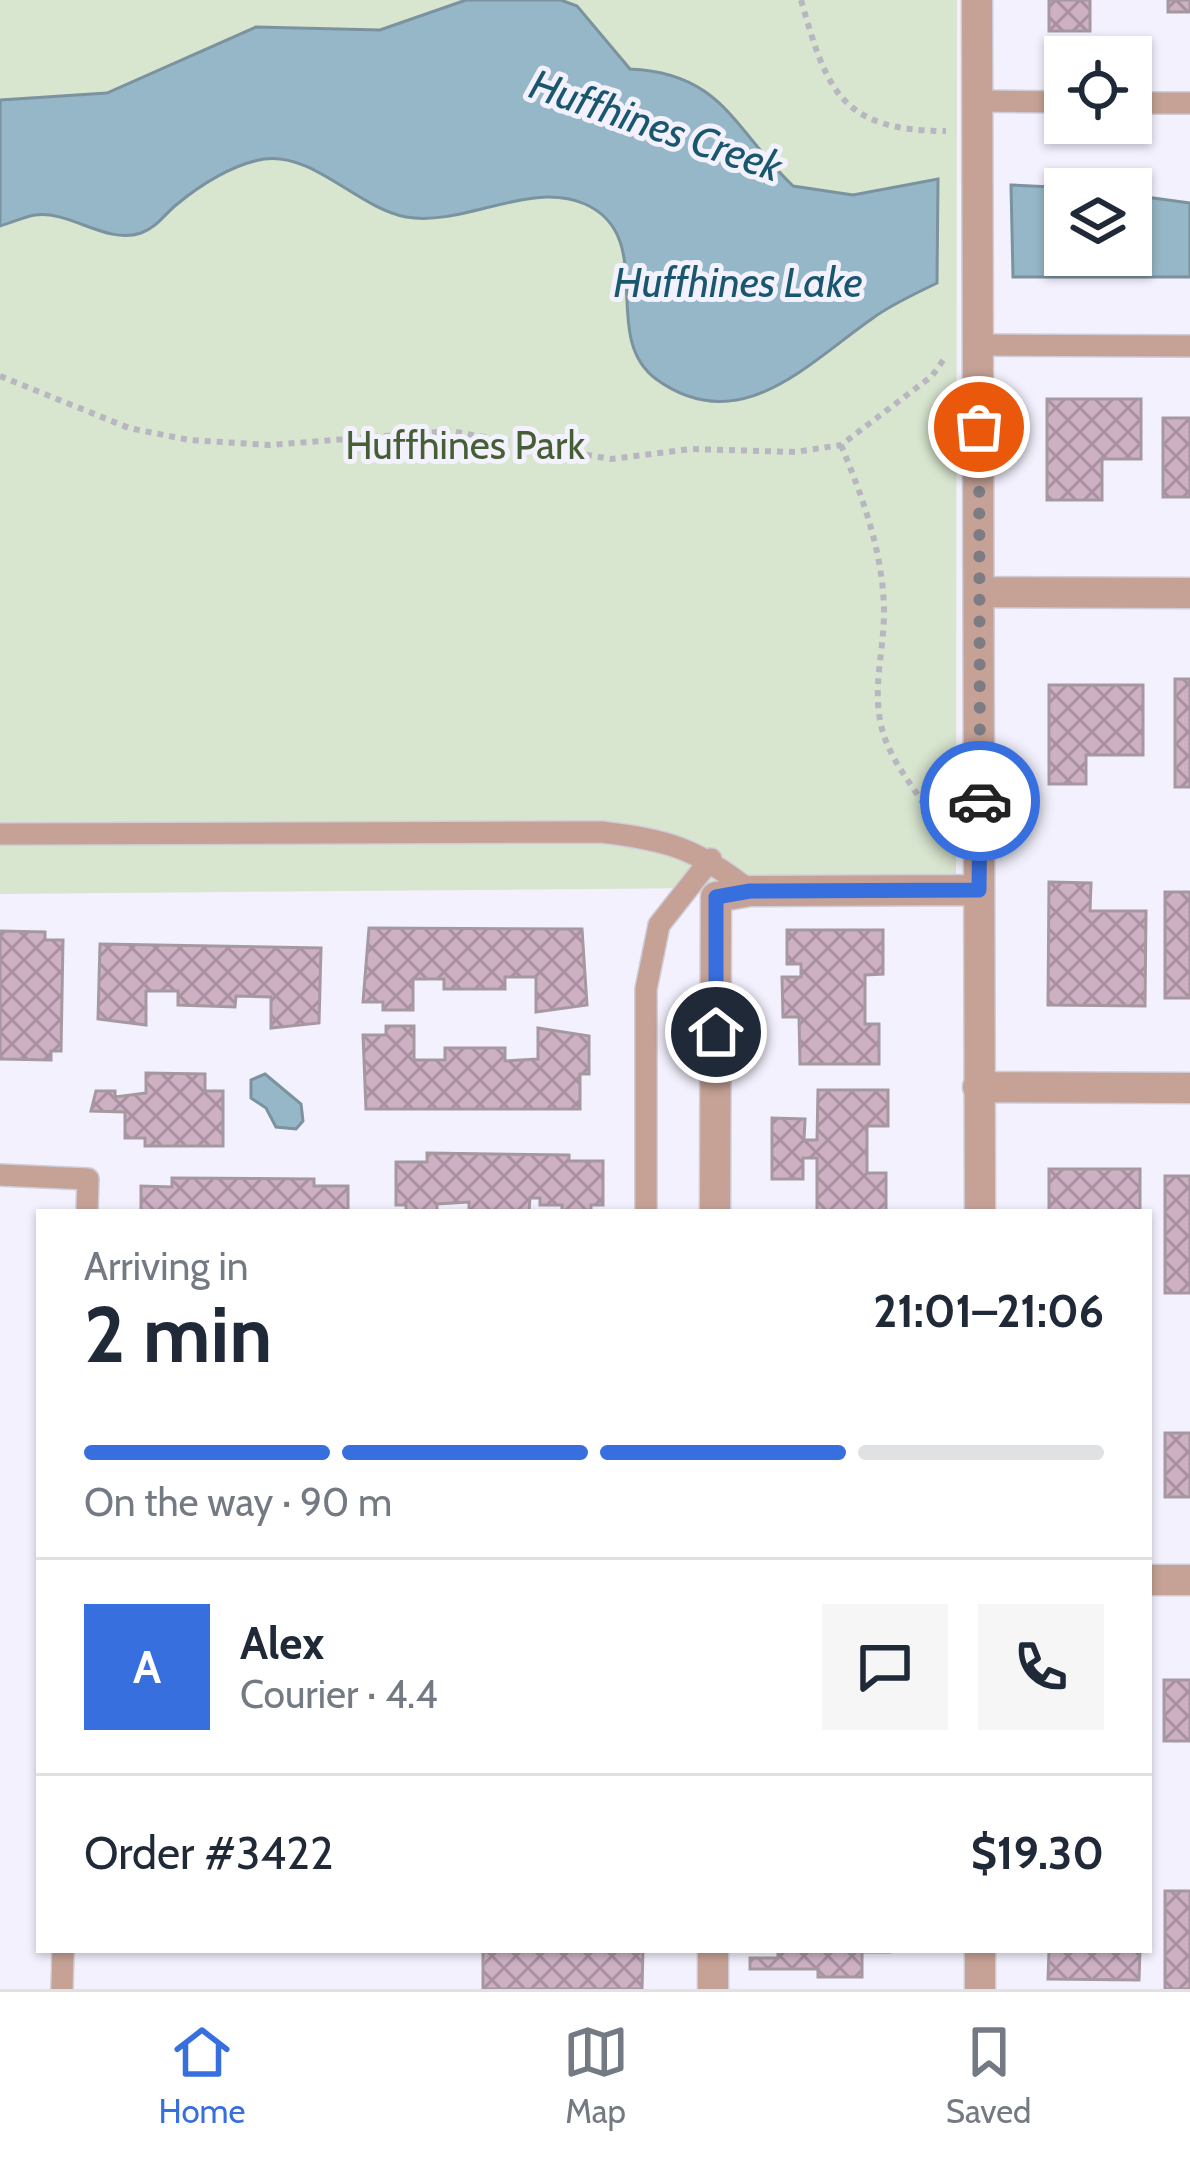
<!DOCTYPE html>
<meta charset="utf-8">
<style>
:root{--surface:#fff;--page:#f6f6f7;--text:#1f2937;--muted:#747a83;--line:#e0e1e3;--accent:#386fde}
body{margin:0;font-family:Cabin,sans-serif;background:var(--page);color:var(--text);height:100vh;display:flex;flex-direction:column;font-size:45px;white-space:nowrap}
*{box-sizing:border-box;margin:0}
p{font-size:39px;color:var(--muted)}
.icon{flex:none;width:66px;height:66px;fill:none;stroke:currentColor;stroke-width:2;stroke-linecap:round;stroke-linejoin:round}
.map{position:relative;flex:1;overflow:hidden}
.drawer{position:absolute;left:36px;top:1209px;width:1116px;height:744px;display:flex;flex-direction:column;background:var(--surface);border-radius:0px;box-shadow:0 3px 9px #0004}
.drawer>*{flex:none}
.tools{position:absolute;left:1044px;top:36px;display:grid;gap:24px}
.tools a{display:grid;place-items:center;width:108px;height:108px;border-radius:0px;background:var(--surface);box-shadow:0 3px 9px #0004;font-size:60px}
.pin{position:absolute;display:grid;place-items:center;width:102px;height:102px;color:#fff;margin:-51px;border:6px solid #fff;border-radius:50%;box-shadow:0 3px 12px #0007}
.courier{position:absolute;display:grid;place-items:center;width:120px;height:120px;margin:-60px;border:9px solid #386fde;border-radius:50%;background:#fff;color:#222;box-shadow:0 3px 15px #0007}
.headline em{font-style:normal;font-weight:700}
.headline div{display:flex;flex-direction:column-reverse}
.headline{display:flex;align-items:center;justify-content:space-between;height:204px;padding:0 48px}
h1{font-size:78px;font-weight:700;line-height:90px}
.bar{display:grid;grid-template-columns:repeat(4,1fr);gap:18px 12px;align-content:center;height:144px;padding:0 48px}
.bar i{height:15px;border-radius:9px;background:var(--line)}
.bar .on{background:var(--accent)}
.bar p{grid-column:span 4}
.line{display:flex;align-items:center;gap:30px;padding:0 48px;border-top:3px solid var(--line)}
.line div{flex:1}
.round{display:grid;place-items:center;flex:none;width:126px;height:126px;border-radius:0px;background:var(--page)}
.menu{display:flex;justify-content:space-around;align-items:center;height:168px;border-top:3px solid var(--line);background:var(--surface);font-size:33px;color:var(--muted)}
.menu a{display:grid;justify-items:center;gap:6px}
.menu .on{color:var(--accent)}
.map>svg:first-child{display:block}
</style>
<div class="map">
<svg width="1190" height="1989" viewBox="0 0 1190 1989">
<defs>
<pattern id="building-cross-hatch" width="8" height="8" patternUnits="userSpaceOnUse" patternTransform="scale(3)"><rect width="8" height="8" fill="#ceb0c3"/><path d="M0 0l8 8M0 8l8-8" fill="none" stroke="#a890a0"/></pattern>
</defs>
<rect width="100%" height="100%" fill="#f3f1fd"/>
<path fill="#d8e5cf" d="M0,0H957L956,886L0,894Z"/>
<path fill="#96b7c7" stroke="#7b929f" stroke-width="3" d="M466,0H561L577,6L630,69C723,73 734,130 793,186L853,195L938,179L937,283C915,294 892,304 873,318C808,363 740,440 656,379C598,336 659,237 585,204C529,180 464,227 406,217C358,208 313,152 264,159C233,164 200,185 176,205C164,215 157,227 141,233C106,245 70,210 35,215C23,217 11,223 0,226V100L107,93L256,27L380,30Z
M1011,185L1093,189H1065V255H1131V195L1190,203V277H1013Z
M265,1074L301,1104L303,1121L296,1129L276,1127L266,1108L251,1098V1080Z"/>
<path fill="url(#building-cross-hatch)" stroke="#a698a1" stroke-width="3" d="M1049,0H1090V31H1049Z
M1168,0H1190V12H1168Z
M1047,399H1141V459H1102V500H1047Z
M1163,418H1190V497H1163Z
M1175,679H1190V787H1175Z
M1049,685H1143V755H1086V784H1049Z
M1049,882L1091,883L1090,911H1146L1145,1006L1048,1005Z
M1165,892H1190V998H1165Z
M369,928L582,929L587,1005L536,1012V977H505V989H444V979H413V1010H383V1002H363Z
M787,930H883V974L865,975V1024H879V1064H800L799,1017H783L782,977H801V964H787Z
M0,931L45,932V940H63L61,1051H51V1060L0,1059Z
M100,944L321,948L319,1023L271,1028V997L236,996L235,1007L178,1005V991H146V1025L98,1019Z
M386,1026H414V1060H445V1048H505V1061L538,1059V1028L589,1036V1074H580V1109H366L363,1035H386Z
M146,1073L205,1074V1091H223V1146H145V1138H125V1112L91,1111L96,1091H115V1097L146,1093Z
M818,1090H888V1126H867V1173H886V1211H817V1158H803V1179H772V1118L805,1119L804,1140H817Z
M427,1153L569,1155V1161H603V1205H591V1212H562V1205H540V1198H530L529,1212H469V1202L437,1204V1212H406V1205H396V1162H427Z
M1049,1169H1140V1212H1049Z
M1165,1176H1190V1293H1165Z
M172,1178L314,1179V1186H348V1212H141V1186L172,1187Z
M1165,1433H1190V1497H1165Z
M1164,1680H1190V1741H1164Z
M1165,1891H1190V1989H1165Z
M483,1950H643L642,1989H483Z
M778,1950H889V1952H862V1977H818V1969H750V1958H778Z
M1049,1950H1140L1139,1980L1048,1979Z"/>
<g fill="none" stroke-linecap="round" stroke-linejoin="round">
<defs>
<path id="lane" d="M977,101L1065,102
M1131,103H1190
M978,345L1190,346
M0,834L601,832C668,840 696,848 750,891
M0,1175L88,1179L87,1212
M646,1212V989L659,925L711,859
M62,1989L63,1950"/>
<path id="street" d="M977,0L980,1212
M982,592L1190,593
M978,1087L1190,1088
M715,1212L716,897L750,891L979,890
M1149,1580H1190
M713,1950V1989
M980,1989V1950"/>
</defs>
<use href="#lane" stroke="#cfcdd8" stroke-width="24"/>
<use href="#street" stroke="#cfcdd8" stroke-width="33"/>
<path stroke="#b8b7c1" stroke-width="6" stroke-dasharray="6 6" stroke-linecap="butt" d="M801,0C827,91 841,131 946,131
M1068,132L1126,133
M0,376L129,428L189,440L270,445L450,431L611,459L691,449L795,452L841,445L932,376L944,359
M841,445C863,498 882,550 884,607C885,645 873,682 880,720C888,767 928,798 944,843"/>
<use href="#lane" stroke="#c6a296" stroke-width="21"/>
<use href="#street" stroke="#c6a296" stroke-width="30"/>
</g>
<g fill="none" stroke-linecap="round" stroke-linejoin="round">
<path stroke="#7d7b83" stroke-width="12" stroke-dasharray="0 21.6" d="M979,427L980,801"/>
<path stroke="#386fde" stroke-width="15" d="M716,1032V897L750,891L979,890L980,801"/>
</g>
<g text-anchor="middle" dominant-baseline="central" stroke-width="10" stroke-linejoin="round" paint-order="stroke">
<g font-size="39" fill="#465e33" stroke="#f3f1fd">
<text x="465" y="445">Huffhines Park</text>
</g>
<g font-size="42" font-style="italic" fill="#19576f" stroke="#f3f1fd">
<text transform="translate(656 125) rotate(19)">Huffhines Creek</text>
<text x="738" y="282">Huffhines Lake</text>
</g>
</g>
</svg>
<div class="tools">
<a><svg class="icon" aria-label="locate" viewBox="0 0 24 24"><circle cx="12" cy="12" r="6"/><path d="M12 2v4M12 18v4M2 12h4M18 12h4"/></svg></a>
<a><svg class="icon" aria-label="layers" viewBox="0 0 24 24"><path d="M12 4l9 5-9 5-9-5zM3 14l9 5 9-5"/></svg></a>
</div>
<div class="pin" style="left:979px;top:427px;background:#ea580c"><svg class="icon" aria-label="bag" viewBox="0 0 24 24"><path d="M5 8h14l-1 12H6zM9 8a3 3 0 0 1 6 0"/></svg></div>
<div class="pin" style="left:716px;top:1032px;background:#1f2937"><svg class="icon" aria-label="home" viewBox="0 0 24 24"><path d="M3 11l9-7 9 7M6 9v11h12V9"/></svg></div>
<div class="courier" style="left:980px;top:801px"><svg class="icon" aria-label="car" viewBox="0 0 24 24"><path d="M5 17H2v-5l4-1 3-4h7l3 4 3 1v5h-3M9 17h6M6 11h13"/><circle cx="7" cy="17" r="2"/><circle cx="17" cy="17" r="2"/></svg></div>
<section class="drawer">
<div class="headline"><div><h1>2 min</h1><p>Arriving in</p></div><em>21:01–21:06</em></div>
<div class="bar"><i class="on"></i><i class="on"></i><i class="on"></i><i></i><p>On the way · 90 m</p></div>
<div class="line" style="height:216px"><b class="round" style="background:var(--accent);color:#fff">A</b><div><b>Alex</b><p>Courier · 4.4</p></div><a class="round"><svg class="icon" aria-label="chat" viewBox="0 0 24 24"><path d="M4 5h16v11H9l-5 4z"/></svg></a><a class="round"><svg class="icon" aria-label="phone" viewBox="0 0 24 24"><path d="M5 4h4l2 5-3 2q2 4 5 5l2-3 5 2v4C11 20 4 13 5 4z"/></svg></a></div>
<div class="line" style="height:156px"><div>Order #3422</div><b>$19.30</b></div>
</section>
</div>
<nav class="menu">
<a class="on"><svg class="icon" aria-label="home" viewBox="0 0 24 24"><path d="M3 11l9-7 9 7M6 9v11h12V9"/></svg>Home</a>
<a><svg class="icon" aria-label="map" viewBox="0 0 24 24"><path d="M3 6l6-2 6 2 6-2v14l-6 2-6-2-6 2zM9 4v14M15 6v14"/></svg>Map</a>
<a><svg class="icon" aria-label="saved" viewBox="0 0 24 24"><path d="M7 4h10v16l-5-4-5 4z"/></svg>Saved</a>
</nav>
